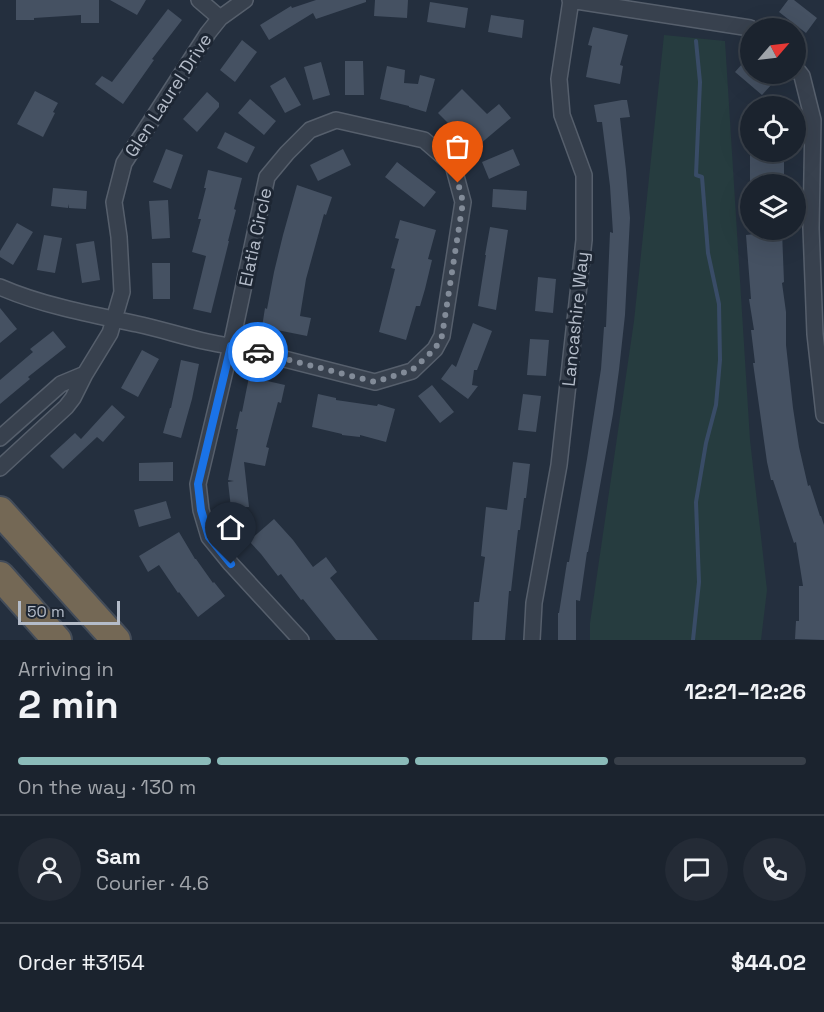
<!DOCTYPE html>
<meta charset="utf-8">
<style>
:root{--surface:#1b232e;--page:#242b36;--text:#f1f3f6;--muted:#a0a4aa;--line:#39404a;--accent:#8bbbb9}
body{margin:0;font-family:"Space Grotesk",sans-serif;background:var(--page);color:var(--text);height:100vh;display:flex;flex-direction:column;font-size:22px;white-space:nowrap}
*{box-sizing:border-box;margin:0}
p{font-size:20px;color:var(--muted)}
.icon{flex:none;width:33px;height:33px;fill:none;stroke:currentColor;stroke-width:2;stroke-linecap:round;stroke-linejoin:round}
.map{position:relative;height:640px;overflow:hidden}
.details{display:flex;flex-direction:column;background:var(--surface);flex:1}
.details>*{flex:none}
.needle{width:39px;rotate:62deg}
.fabs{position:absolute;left:740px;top:18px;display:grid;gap:12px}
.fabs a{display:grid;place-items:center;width:66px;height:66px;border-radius:50%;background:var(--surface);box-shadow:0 6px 24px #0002,0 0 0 2px var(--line);font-size:30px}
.scale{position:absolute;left:18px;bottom:15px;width:102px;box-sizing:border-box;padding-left:6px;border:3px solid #b4bcc9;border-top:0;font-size:16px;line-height:21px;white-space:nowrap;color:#b4bcc9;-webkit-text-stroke:4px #1d2633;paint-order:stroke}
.pin{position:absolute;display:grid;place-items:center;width:51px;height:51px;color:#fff;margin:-62px -26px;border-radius:50% 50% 50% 0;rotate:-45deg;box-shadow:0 0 6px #0007}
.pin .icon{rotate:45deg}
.courier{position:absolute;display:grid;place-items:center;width:60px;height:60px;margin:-30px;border:4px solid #1a73e8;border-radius:50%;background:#fff;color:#222;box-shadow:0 2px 8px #0007}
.head em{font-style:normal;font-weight:700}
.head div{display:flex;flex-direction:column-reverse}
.head{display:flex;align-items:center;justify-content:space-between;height:102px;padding:0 18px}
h1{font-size:39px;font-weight:700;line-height:45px}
.bar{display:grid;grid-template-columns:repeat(4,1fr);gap:9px 6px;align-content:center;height:72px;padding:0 18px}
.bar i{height:8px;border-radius:4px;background:var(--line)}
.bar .current{background:var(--accent)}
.bar p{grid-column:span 4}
.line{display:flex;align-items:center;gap:15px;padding:0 18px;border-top:2px solid var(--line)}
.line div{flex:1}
.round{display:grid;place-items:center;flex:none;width:63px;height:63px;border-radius:32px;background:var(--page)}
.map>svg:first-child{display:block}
</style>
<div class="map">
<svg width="824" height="640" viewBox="0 0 824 640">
<rect width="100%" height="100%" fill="#242f3e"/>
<path fill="#263c3f" d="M664,35L725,41L750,440L767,590L761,640H590V623L634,321Z"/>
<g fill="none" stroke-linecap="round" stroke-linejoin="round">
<path stroke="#394c67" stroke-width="4" d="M693,640L699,582L696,502L706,443L716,405L720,360L719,304L708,253L702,177L696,175L700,82L696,41"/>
</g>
<path fill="#455162" d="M16,0H99V23H81V15L34,18V20H16Z
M110,0H146L137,15Z
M316,0H366V2L316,19L313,13L269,40L260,25L291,6L292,8Z
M375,0H408L407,18L374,16Z
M788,0H794L817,18L806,33L779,12Z
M430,2L468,8L465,28L427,22Z
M168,9L182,20L152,59L154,60L123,104L95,84L102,76L112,82Z
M491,15L524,20L522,38L488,32Z
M593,27L628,35L620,65L623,66L620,84L586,77L592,46L588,45Z
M242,40L257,52L235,82L220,70Z
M750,55V74H774L769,80L772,84L762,95L735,72Z
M345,61H363L364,95H345Z
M321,62L330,95L313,100L304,67Z
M387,66L405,70L404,83L418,84L420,75L435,79L426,112L409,107V106L380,99Z
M285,77L301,105L285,113L270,86Z
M462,89L487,114L499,104L511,118L473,150L453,125L451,126L438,113Z
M35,91L58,103L53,112L55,113L43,137L17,124Z
M207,92L219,103V107L197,132L183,119Z
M250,99L276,121L264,135L238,113Z
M622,100H627L630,117L620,118L626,170L630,218L625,315L619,370L613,414L588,552H587L580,601L576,600V640H558V613H559L567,562H569L587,459L601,369L604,327H606L610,232L613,233L610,186L602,122H597L594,105Z
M225,132L255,147L247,163L217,148Z
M166,149L183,155L171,189L153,182Z
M343,149L351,165L318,181L310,165Z
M513,149L520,165L489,179L482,162Z
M750,152H784V184H750Z
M397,162L436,192L424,207L385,177Z
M208,170L242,178L234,209L236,210L228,241H229L211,313L193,309L206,256L192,252L201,219H198L206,188H204Z
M297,185L332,197L326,215L324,214L306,279L300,316L311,318L307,336L262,327L265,308L267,309L274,272L283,235Z
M53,188L87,191L86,209L69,208V204L68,208L51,206Z
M493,189L527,191L526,210L492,207Z
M168,200L170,238L152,239L149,201Z
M400,220L436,230L428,259L432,260L425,289L420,306H416L406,340L379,332L395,269L391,268L399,239L395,238Z
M17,223L33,232L13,265L0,257V251Z
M490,227L508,230L496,310L478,306L486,255H485Z
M782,231L784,282L782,283L786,312V345L793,408L799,447L808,486L810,485L820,516H821L824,525V640L795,639L796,621H799V586H803L796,542L794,543L773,480H771L767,462L753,363H755L751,330H754L749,299H751L746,235Z
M44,235L62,238L55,273L37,270Z
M94,241L100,280L82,283L76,244Z
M152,263H170V299H153Z
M538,277L556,279L553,313L535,311Z
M0,308L17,329L0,343Z
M473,323L492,331L477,370H474L472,385L478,386L468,399L441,379L452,364L456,367Z
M53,331L66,347L28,377L30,379L0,404V380L33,352L30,349Z
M530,339L549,340L546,376L527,375Z
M142,350L159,359L138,397L121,388Z
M181,360L199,364L192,399L181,438L163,433L170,408H171Z
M249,377L285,385L281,403L278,402L266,447L269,448L265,466L244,462L249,507L231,508L228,482L234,481L228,480L238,429H236L240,411L242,412Z
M432,385L454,412L440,423L418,396Z
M318,394L336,398V400L377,406L378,404L395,409L386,442L360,435V437L342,435V434L312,427Z
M523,394L541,396L536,432L518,430Z
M112,405L125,417L103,442L97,437L63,469L50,456L75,433L81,439Z
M173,462V481H139V463Z
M513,462L530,464L526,498H524L520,530H518L511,591H509L505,640H472L474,602H479L485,557L481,556L486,507L507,510Z
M166,501L171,518L139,527L134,510Z
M274,519L293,540L313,567L326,557L337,572L330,578L378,640H336L303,599L301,600L281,574L278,576L261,554L249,541Z
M179,532L195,559H196L213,583L214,582L225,596L198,617L179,592L178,593L159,565L148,572L139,556Z"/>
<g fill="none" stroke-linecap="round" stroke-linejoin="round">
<defs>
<path id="street" d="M199,0L220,18
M570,0L750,28
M795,67L802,76L813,120L811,228L815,334L824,415
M0,287C41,305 93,315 137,324C161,329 184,337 208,342C222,345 235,347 249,350L375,382L412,371L435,349L442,336L463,202L453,165L424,140L336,120L310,130L287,153L267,177L231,346L198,484L201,510L209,537L231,564L301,640
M0,438L61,384L85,374
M0,468L66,407L73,398L85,374L110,333L122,292L119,237L114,202L124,163L208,33L220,18L245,0
M532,640L534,603L559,465L584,240V175L562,115L559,79L571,0"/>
<path id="highway" d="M0,511L116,640
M0,576L57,640"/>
</defs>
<use href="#street" stroke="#565f6c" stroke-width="18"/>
<use href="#highway" stroke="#434c59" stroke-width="32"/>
<use href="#street" stroke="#38414e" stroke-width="15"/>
<use href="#highway" stroke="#746855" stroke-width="28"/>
</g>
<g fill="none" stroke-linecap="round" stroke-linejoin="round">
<path stroke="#828b98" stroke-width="6" stroke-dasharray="0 10.8" d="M258,352L375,382L412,370L435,349L442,336L463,202L458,183"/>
<path stroke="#1a73e8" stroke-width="8" d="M231,564L209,537L201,510L198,484L231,346L258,352"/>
</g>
<g text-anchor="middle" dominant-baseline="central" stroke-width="6" stroke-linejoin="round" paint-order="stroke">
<g font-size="18" fill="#b4bcc9" stroke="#1d2633">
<text transform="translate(168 95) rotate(-57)">Glen Laurel Drive</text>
<text transform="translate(255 237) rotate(-78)">Elatia Circle</text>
<text transform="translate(575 319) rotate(-84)">Lancashire Way</text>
</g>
</g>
</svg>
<div class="fabs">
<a><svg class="needle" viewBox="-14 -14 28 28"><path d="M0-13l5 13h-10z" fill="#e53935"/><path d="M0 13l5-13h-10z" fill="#a0a4aa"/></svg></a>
<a><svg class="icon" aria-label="locate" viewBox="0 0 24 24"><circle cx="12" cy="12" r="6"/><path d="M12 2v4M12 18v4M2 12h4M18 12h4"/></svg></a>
<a><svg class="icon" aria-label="layers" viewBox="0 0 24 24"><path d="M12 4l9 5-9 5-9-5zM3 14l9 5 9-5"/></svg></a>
</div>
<div class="scale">50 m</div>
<div class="pin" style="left:458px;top:183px;background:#ea580c"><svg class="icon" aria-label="bag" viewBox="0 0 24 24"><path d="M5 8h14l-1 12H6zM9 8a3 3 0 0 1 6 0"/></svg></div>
<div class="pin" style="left:231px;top:564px;background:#1f2937"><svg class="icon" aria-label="home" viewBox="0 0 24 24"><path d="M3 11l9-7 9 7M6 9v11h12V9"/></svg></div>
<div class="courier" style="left:258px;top:352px"><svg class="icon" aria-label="car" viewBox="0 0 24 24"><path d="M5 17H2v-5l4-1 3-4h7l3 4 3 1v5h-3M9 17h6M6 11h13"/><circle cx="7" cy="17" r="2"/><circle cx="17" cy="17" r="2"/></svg></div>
</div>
<section class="details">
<div class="head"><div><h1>2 min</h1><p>Arriving in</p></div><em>12:21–12:26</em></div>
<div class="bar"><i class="current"></i><i class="current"></i><i class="current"></i><i></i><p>On the way · 130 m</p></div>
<div class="line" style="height:108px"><a class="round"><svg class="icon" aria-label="person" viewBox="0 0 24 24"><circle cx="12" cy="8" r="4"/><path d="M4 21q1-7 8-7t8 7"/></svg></a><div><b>Sam</b><p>Courier · 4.6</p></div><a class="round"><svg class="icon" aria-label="chat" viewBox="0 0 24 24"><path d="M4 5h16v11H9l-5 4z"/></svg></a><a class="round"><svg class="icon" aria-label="phone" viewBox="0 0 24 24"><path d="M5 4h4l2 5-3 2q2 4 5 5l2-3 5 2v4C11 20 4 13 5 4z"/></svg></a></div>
<div class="line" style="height:78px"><div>Order #3154</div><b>$44.02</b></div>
</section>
